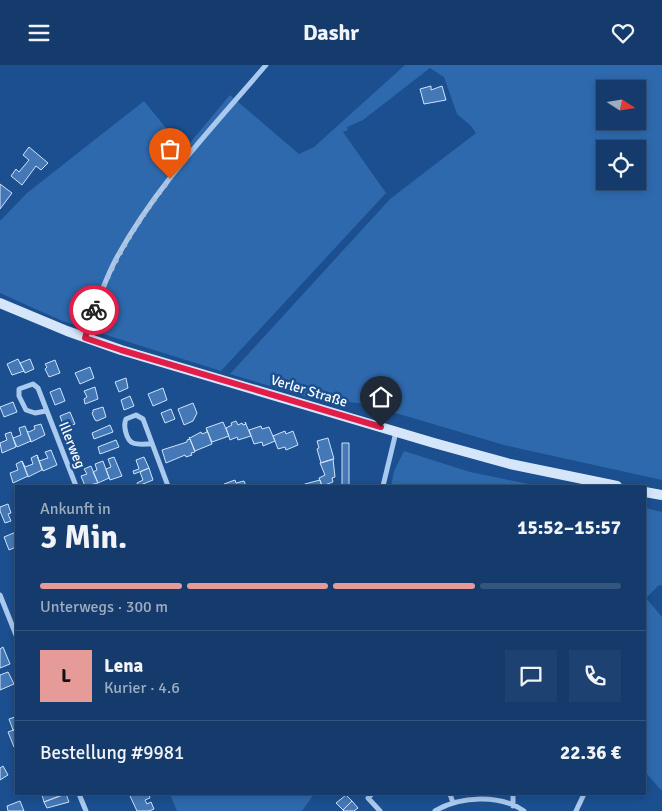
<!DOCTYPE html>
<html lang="de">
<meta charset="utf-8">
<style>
:root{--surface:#143b6b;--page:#1d4271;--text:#f1f3f6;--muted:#9dadc1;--line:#33557e;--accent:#e69b98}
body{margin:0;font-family:Signika,sans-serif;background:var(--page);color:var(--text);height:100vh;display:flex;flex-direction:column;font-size:19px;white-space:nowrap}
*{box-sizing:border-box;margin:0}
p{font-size:16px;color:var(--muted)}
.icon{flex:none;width:28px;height:28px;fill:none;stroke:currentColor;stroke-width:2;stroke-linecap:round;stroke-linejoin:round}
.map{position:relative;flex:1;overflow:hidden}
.side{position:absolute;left:15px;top:420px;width:631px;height:310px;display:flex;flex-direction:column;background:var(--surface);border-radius:0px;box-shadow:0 2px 8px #0003,0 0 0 1px var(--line)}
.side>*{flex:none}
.needle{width:32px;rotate:102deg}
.fabs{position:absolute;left:596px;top:15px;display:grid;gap:10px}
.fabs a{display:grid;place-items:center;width:50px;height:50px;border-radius:0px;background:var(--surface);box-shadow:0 2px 8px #0003,0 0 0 1px var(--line);font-size:25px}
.pin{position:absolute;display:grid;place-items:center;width:42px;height:42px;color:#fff;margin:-51px -21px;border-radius:50% 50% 50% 0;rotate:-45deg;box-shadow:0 0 5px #0007}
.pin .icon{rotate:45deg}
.courier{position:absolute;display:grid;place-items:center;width:50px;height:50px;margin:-25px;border:4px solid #e11d48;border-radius:50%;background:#fff;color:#222;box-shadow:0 1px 6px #0007}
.overview em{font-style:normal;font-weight:700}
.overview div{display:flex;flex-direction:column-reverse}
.overview{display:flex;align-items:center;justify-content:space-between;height:85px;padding:0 25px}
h1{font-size:32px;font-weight:700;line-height:38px}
.bar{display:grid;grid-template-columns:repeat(4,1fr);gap:8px 5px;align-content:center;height:60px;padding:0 25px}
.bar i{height:6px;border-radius:4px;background:var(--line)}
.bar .active{background:var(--accent)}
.bar p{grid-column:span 4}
.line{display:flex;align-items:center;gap:12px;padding:0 25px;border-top:1px solid var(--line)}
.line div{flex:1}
.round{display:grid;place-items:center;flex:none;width:52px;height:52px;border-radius:0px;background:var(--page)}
header{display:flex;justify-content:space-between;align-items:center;height:65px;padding:0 25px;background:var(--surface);font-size:22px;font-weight:700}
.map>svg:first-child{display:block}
</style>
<header><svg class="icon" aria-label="menu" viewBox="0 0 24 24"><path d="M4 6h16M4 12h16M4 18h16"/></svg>Dashr<svg class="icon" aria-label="heart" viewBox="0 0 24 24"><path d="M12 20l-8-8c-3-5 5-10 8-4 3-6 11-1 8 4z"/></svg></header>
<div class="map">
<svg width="662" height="746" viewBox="0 0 662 746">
<rect width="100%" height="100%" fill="#1b4f8f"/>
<path fill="#2e69ad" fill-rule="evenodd" d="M405,0H662V415L504,380L365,339L303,331L230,309L390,134L476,68L471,61L457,49L444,12L430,3L363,55L347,62L348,65L343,67L386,128L221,306L87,264L60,255L0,228V156L27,128L144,36L184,85L230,30L299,89L314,82ZM605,24H638V56H605ZM605,84H638V116H605Z
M404,386L470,407L538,421H391L394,406Z
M645,443L662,447V520L658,521L646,533L662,552V726L645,707Z
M170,729H314L302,746H177Z"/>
<path fill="#4478b7" stroke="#cfe3fa" d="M431,21V25L442,21L446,35L424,39L420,24Z
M29,82L48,98L41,105L36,101L22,120L11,111L16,104L19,107L29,95L23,90Z
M0,119L12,128L0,144Z
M18,294L24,306L12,310L7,299Z
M30,294L34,304L25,308L20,298Z
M55,295L60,308L49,312L45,304L47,302L45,299Z
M90,302L94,313L80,319L75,308Z
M126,313L128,323L119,327L115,317Z
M95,322L98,334L85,339L84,334L87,332L84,326Z
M60,323L65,336L55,340L50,327Z
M163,323L167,335L153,341L148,329Z
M130,331L134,341L124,345L121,335Z
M13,337L17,347L4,352L0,342Z
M193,338L197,348L193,356L184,360L178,344Z
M103,342L106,352L97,356L95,355L92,348L93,347V345Z
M171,344L175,354L165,358L161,348Z
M70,347L75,359L64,363L60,351Z
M236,356L238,360L242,358L243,360L246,359L245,357L251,371L238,375L237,372L230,375L226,363L232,360L231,358Z
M223,357L229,371L212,377L206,363Z
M41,359L45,370L31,377L27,366L29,367L35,364L34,361Z
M110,360L113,367L94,374L92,368Z
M25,361L31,376L17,382L13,373L21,370L19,363Z
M261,361L262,364L269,362L275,376L263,381L262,377L254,379L249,365Z
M207,365L212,379L195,386L189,372L190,373L201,367L202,369L207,367Z
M285,366L286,369L293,366L298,380L286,385L285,382L278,384L273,371Z
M11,367L16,382L2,388L0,378L7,375L5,369Z
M328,373L334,394L321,398L317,384L319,383L317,376Z
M190,374L195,387L191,388L192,390L186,392L185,390L166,398L162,385L187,377V375Z
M116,375L119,382L100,389L98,382Z
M342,378H349V421H342Z
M51,385L57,400L43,406L37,390L39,396L48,393L45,387Z
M37,390L42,405L28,412L22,396L25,402L33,399L31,393Z
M114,392L122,411L110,415L106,404L111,402L108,394Z
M144,392L149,403L134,409L133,406L139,404L136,395Z
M333,394L335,412L332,413L333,417L322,421L319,413L325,410L320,398Z
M22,396L28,411L13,418L10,408L18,405L16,399Z
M103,396L109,413L98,418L93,407L97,405L95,399Z
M91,401L98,418L85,421L81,411L87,409L84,404Z
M149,403L153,415L138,421L137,418L143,415L140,407Z
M235,415L236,418L244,416L246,421H225L224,419Z
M320,415L322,421H301L305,419Z
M8,439L11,448L8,449L11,456L5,458L0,446V442Z
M16,467V482L9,485L4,472Z
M3,582L10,599L0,603V584Z
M8,607L14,619L0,625V610Z
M15,652L16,664L13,665L9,654Z
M16,664L14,665L16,671V680L14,682L8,667Z
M3,701L8,710L0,715V703Z
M45,729H64L44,737L42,730Z
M66,729L69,737L47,743L44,737Z
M134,729H149L150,733L145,735L147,739L151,737L154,744L149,746H137L130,731Z
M346,730L352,736L343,745L336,738Z
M20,736L24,746H8L7,741Z
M352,736L358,743L354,746H344L343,745Z"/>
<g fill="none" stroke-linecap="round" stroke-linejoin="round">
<path stroke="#a9c9ee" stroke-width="5" d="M85,272C94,246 103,219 116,194C155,122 213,62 266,0
M46,346L35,348L26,345L19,331V324L33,319L38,323L76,421
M151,379C146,379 138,380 133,378C126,375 123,360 126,354L136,350L143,354L168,421
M383,421L396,367
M0,530L16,570
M79,729L86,746
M372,729L368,733L380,746
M450,729L453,738
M513,741V729
M435,746C460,731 500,729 524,746
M576,746L584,729"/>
<path stroke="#d6e6fa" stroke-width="10" d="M0,238L67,266L121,285L434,378L510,399L617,421
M645,427L662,430"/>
</g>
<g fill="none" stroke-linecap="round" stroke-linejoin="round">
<path stroke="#afc1d8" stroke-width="5" stroke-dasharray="0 9" d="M94,245C112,197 138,154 170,114"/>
<path stroke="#e11d48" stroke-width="6" d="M94,245L85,273L121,285L381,362"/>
</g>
<g text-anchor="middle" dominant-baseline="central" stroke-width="5" stroke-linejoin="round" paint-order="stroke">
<g font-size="14" fill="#fff" stroke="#1b4f8f">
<text transform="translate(309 326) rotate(17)">Verler Straße</text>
<text transform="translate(72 380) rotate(68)">Illerweg</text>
</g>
</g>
</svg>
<div class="fabs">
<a><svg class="needle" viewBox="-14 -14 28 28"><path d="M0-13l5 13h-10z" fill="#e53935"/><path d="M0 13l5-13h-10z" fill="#9dadc1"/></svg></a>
<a><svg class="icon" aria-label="locate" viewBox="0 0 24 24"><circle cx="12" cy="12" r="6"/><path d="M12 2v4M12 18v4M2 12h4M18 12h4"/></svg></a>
</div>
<div class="pin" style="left:170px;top:114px;background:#ea580c"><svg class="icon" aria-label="bag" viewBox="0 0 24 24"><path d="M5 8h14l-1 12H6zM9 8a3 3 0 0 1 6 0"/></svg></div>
<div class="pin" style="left:381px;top:362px;background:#1f2937"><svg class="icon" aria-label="home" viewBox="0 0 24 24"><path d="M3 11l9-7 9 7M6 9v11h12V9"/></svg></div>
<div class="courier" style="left:94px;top:245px"><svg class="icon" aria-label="bike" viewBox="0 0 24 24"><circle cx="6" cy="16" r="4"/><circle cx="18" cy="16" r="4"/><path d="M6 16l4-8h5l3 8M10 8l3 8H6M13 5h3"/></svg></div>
<section class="side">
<div class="overview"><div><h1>3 Min.</h1><p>Ankunft in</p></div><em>15:52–15:57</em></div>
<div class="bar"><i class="active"></i><i class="active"></i><i class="active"></i><i></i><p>Unterwegs · 300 m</p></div>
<div class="line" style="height:90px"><b class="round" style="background:var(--accent);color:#111">L</b><div><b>Lena</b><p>Kurier · 4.6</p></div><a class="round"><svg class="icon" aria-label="chat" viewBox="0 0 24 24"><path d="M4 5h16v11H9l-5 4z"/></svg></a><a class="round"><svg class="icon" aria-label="phone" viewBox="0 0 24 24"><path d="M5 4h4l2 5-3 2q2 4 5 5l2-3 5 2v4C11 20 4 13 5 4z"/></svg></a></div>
<div class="line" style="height:65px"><div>Bestellung #9981</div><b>22.36 €</b></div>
</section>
</div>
